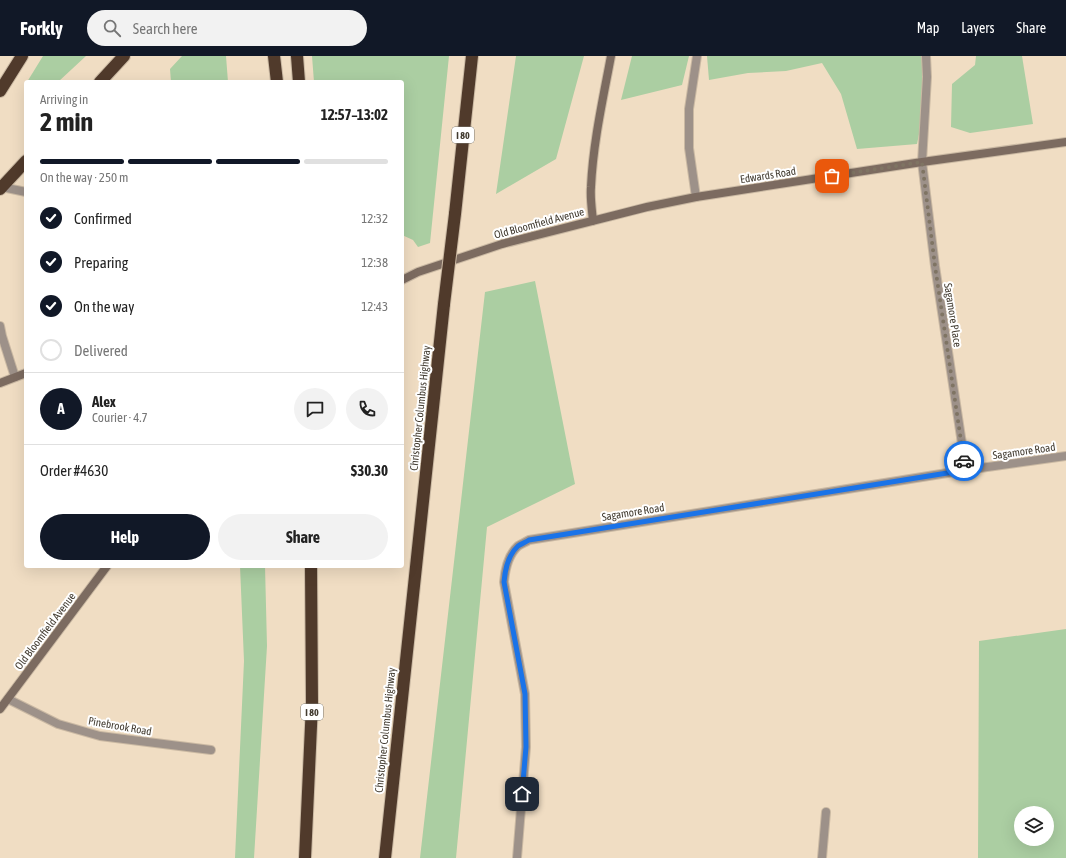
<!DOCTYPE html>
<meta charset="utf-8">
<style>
:root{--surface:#fff;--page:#f2f2f2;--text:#222;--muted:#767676;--line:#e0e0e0;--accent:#111827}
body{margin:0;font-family:"Asap Condensed",sans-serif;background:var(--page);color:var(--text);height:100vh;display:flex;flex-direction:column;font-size:15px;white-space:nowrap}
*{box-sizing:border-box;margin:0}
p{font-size:13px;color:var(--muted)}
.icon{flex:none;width:22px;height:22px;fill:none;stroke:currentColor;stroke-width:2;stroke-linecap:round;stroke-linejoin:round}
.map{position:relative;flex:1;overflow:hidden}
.sheet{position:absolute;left:24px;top:24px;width:380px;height:488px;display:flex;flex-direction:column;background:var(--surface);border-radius:4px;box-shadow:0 4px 16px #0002}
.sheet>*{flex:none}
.controls{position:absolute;left:1014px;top:750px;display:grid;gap:8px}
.controls a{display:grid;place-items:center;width:40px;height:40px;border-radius:50%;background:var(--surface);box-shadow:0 4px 16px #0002;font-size:20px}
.pin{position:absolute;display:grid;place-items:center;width:34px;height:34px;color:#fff;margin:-17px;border-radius:8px;box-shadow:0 2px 6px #0006}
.courier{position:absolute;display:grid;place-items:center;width:40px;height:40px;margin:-20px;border:3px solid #1a73e8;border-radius:50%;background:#fff;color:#222;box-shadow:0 1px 5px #0007}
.head em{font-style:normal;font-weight:700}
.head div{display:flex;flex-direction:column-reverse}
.head{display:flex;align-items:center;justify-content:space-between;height:68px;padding:0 16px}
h1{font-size:26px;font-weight:700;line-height:30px}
.bar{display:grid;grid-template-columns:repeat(4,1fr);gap:6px 4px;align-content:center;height:48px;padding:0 16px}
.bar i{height:5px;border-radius:3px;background:var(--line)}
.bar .selected{background:var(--accent)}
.bar p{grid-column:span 4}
.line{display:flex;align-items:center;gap:10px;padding:0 16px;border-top:1px solid var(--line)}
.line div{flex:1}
.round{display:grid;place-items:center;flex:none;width:42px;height:42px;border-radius:21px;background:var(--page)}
ol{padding:0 16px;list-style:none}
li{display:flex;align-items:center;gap:12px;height:44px}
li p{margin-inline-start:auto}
li .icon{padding:4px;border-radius:50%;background:var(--accent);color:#fff;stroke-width:4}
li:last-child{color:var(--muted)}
li i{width:22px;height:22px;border:2px solid var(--line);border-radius:50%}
.primary-button{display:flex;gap:8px;margin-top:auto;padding:8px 16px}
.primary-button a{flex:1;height:46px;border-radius:24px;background:var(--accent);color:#fff;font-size:16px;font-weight:700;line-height:46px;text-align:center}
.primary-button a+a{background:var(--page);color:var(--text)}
header{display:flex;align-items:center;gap:24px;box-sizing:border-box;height:56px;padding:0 20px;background:var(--accent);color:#fff}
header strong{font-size:19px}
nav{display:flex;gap:22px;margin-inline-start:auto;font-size:14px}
.search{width:280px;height:36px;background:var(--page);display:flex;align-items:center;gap:10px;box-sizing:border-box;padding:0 14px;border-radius:22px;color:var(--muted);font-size:15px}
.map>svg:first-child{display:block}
</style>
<header>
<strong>Forkly</strong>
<div class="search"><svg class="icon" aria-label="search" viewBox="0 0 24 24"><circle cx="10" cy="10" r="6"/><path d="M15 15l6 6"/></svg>Search here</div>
<nav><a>Map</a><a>Layers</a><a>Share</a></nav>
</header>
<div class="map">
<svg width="1066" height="802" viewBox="0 0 1066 802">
<rect width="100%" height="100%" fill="#f0ddc3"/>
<path fill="#abcea2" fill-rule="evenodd" d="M43,0H86L58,26H27Z
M182,0H226L228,26H171L170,13Z
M312,0H449L430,187L418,191L413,184L402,179V26H314Z
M516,0H584L556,103L496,138Z
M632,0H689L682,29L621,44Z
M707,0H928L927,39L917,88L857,93L841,38L822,7L786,15L748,17L709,24Z
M976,0H1022L1033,68L970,77L951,71L952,28L975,9Z
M535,225L575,428L487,471L456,802H420L485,236Z
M240,510H265L267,590L254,802H235L244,605Z
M1066,573V802H978L979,585ZM1021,757H1047V783H1021Z"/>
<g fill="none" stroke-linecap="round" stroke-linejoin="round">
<defs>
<path id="lane" d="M2,131L26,136
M0,270L2,280L15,321"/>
<path id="street" d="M926,0L927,21L922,106L935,210L966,414
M696,141L689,92V53L697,0
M8,643L58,668L100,680L211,694
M517,802L526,691L525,638L504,526C505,514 508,499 518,490C521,488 526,486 529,484L966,414L1066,400
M822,802L826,756"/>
<path id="secondary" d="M593,165C592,154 590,142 591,131C593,87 603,43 611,0
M402,224L418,216L502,188L647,151L696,141L922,106L1066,86
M0,327L26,317
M0,653L107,510"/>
<path id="highway" d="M274,0L277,26
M297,0L299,26
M100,26L124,0
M0,35L22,0
M0,133L26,105
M455,158L472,0
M305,802L312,648L311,510
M385,802L444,248"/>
</defs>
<use href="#lane" stroke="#cab9a3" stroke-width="10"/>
<use href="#street" stroke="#cab9a3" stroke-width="10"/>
<use href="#secondary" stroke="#cab9a3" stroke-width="10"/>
<use href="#highway" stroke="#cab9a3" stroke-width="14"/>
<use href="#lane" stroke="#9d9189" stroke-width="8"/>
<use href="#street" stroke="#9d9189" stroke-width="8"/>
<use href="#secondary" stroke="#7c6b60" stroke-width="8"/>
<use href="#highway" stroke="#503a2b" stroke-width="12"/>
<defs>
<path id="highway-bridge" d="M444,248L455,158"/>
</defs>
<use href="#highway-bridge" stroke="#cab9a3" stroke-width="14" stroke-linecap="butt"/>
<use href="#highway-bridge" stroke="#503a2b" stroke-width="12"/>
</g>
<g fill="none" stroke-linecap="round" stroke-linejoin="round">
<path stroke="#7f7463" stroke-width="4" stroke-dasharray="0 7.2" d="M832,120L922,106L935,210L964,405"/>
<path stroke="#1a73e8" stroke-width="5" d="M522,738L526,691L525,638L504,526C505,514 508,499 518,490C521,488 526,486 529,484L966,414L964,405"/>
</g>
<g text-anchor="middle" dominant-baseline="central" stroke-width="4" stroke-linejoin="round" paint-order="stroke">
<g fill="#fff" stroke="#7b766e" stroke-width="1">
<rect x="452" y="71" width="22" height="16" rx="3"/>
<rect x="301" y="648" width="22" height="16" rx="3"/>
</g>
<g font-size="10" font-weight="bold" fill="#423b30">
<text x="463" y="79">I 80</text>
<text x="312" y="656">I 80</text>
</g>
<g font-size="11" fill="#423b30" stroke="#fff">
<text transform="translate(768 119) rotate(-9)">Edwards Road</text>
<text transform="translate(539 167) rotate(-15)">Old Bloomfield Avenue</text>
<text transform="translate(953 259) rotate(81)">Sagamore Place</text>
<text transform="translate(420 352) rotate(-84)">Christopher Columbus Highway</text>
<text transform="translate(1024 395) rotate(-8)">Sagamore Road</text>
<text transform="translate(633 456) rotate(-9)">Sagamore Road</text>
<text transform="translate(45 575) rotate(-53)">Old Bloomfield Avenue</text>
<text transform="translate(120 670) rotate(10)">Pinebrook Road</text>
<text transform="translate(385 674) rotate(-84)">Christopher Columbus Highway</text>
</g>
</g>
</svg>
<div class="controls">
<a><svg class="icon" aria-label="layers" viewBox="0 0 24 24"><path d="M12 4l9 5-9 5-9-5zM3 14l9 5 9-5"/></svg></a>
</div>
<div class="pin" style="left:832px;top:120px;background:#ea580c"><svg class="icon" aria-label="bag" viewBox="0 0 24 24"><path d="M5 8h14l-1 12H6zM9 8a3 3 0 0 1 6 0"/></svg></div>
<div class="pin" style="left:522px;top:738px;background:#1f2937"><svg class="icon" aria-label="home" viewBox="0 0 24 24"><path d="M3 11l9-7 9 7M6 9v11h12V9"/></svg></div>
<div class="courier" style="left:964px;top:405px"><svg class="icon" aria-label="car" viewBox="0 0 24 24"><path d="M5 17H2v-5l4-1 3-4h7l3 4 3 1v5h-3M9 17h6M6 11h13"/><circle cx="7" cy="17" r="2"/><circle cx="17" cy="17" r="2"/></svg></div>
<section class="sheet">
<div class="head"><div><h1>2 min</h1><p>Arriving in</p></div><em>12:57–13:02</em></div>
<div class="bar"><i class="selected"></i><i class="selected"></i><i class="selected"></i><i></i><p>On the way · 250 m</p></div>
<ol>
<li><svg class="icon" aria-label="check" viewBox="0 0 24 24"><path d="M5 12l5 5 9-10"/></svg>Confirmed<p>12:32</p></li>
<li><svg class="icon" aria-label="check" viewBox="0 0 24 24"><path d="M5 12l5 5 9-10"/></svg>Preparing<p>12:38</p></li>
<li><svg class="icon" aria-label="check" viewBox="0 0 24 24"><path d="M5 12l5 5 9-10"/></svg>On the way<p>12:43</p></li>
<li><i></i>Delivered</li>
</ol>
<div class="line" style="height:72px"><b class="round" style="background:var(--accent);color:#fff">A</b><div><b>Alex</b><p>Courier · 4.7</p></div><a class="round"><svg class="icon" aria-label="chat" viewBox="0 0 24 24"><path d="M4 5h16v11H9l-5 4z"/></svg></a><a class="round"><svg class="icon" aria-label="phone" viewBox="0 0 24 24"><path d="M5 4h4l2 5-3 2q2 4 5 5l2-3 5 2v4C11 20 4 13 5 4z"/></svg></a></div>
<div class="line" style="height:52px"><div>Order #4630</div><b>$30.30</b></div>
<div class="primary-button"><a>Help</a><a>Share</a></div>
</section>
</div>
